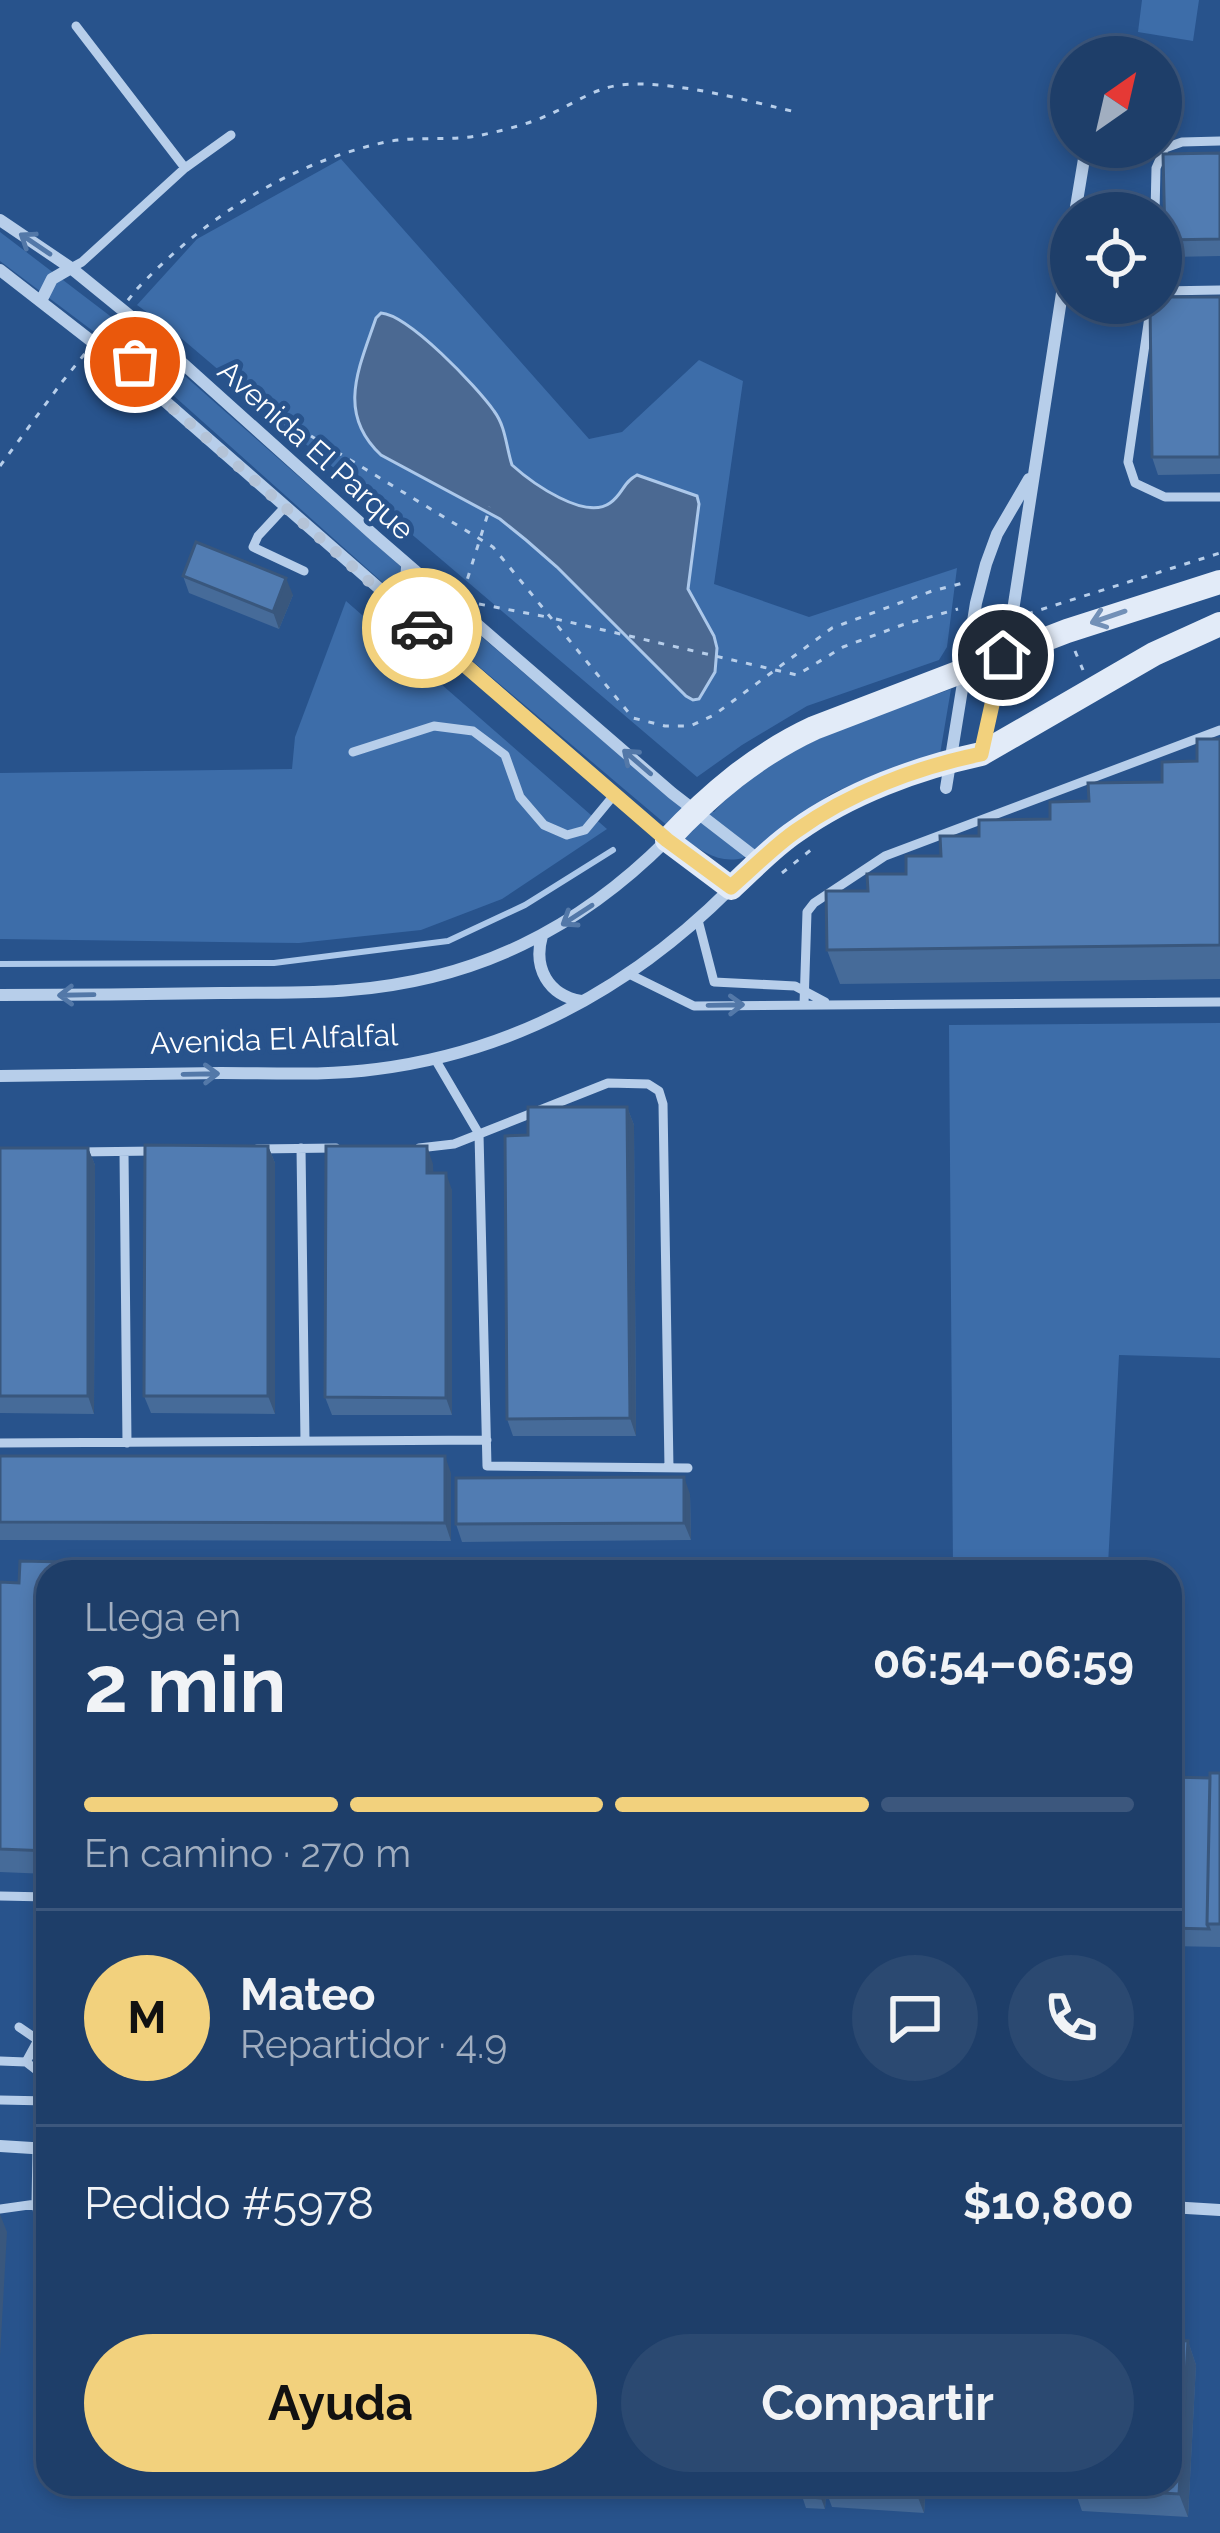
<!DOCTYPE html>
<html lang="es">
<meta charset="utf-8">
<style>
:root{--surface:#1e3e69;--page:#2b4971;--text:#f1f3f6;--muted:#a1aec0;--line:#3c577d;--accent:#f2d17d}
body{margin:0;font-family:Raleway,sans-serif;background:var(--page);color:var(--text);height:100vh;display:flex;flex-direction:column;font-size:45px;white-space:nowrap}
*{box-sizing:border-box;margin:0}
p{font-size:39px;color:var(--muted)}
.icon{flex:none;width:66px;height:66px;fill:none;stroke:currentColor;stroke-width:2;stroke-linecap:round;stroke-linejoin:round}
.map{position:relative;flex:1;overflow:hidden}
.drawer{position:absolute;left:36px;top:1560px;width:1146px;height:936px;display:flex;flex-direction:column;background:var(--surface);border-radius:36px;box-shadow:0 6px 18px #0003,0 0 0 3px var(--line)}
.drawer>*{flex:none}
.needle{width:78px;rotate:34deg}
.tools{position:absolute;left:1050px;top:36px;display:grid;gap:24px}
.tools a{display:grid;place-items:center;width:132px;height:132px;border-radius:50%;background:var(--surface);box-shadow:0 6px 18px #0003,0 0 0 3px var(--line);font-size:60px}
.pin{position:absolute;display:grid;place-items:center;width:102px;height:102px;color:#fff;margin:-51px;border:6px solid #fff;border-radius:50%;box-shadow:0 3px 12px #0007}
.courier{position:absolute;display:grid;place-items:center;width:120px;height:120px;margin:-60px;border:9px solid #f2d17d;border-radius:50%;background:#fff;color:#222;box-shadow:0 3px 15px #0007}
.overview em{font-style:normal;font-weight:700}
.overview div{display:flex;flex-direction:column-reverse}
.overview{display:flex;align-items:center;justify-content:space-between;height:204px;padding:0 48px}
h1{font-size:78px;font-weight:700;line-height:90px}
.bar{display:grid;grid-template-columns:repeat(4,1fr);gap:18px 12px;align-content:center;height:144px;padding:0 48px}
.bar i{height:15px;border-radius:9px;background:var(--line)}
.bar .selected{background:var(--accent)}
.bar p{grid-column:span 4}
.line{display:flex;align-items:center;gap:30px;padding:0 48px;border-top:3px solid var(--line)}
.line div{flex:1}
.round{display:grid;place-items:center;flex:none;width:126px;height:126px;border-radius:63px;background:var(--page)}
.cta{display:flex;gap:24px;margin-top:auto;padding:24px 48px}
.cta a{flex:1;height:138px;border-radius:72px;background:var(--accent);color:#111;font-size:48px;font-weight:700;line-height:138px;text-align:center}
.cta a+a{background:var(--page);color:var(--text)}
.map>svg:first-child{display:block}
</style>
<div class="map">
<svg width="1220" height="2533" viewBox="0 0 1220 2533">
<rect width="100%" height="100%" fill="#28538c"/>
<path fill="#3d6da9" d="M1142,0H1199L1193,41L1138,32Z
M341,159L589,439L622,432L699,360L743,381L714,584L809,617L957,568L947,647L939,660L807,706L742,745L697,777L174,332L137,305L197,239Z
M0,232L160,354L450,610L659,788L686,806L714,812C772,746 871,718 951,689L940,754L869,777L831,794L743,858C718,864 703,851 682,838L437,631L146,371L0,261Z
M346,601L607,829L502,899L421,930L299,943L0,939V773L292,769L295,737Z
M1220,1023V1358L1119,1355L1108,1565L953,1568L949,1025Z"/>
<path fill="#4b6992" stroke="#acc8ea" stroke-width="3" d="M381,313C409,315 477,387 494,411C506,427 506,447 512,465C532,483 585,521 610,503C623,494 623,482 637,475L697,496L699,504L688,589L714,636L717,648L715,672L699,699L693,700L686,696L557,567L526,540L500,519L381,455C336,413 359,368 376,318Z"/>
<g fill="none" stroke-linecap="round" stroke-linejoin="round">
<path stroke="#acc8ea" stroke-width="6" d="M0,964L274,963L448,941L525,905L613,850"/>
<path stroke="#b7ceea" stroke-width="3" stroke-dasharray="6 9" stroke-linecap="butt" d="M137,289C204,218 289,163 386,142C416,136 448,141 477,136C500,131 527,125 548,115C567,107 586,94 606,88C653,74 748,101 796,112
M247,397L493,547L633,718L665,726H690L714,715L832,628L932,591L963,583
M0,466L62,382
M463,593L490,507
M479,604L547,617
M1027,614L1220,553
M556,619L797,675L843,647L902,625L958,609
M1075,651L1083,670
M782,873L812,849"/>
<path stroke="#b7ceea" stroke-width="9" d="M76,26L185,168
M1155,213L1156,168L1165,148L1182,142L1220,141
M71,268L82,262L185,168L231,135
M1161,291L1220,290
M1110,303L1137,305L1140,303
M1151,303L1128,462L1135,483L1165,497H1220
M284,508L258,536L253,547L304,571
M353,752L434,726L473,731L505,755L520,797L544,825L567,835L585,830L614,795
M698,920L714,982L795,986L825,1002
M629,974L694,1006L1220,1002
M804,1005L807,912L814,903L885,856L1220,730
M435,1059L479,1134L487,1466L688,1468
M301,1148L305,1441
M419,1148L454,1144L608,1083L648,1084L659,1091L663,1104L669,1468
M257,1149L336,1148
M77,1152L156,1151
M124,1152L127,1443
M0,1443L487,1440
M0,1896L48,1897
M19,2027L38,2040
M0,2061L26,2062L48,2079
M26,2062L38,2040L48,2030
M0,2100L48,2101
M36,2204L43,2238
M0,2209L36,2204L37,2148"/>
<path stroke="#b7ceea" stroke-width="12" d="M1075,213L1086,147
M0,220L71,268L130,316L376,537L672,793L760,861
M0,270L135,375L667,840C578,929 476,980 350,990C307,994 264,992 221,993C147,994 74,995 0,995
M41,301L52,279L71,268
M135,375C132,355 145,344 165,347
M382,593C399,591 408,581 407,564
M981,753L1012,617L1071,235
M946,788L976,603L986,564L997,534L1029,479
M542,936C533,968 548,995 581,1001
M0,1076C74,1075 147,1074 221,1073C273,1073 326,1076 377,1069C517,1051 633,986 731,888
M0,2146L48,2149
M1170,2207L1220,2210"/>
<path stroke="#e2ebf8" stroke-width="24" d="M1220,582L1067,631L814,728C756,755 710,794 667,840L731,888C752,869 772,847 796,831C849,793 917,768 981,754L1154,654L1220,624"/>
<path stroke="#b7ceea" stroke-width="3" stroke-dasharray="6 9" stroke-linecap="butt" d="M62,382L137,289"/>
</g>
<path fill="#466b99" d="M1220,153V256L1171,257L1165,240Z
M1220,297V474L1158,475L1152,457Z
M183,576L293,595L279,629L189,593Z
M1220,739V979L840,984L827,950L868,891L906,874L979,836L1050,819L1089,801L1162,782L1197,761Z
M627,1107L634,1125L636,1436H513L507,1419L528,1135Z
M268,1146L275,1163V1414L151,1413L144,1396Z
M0,1148H88L95,1165L94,1414L0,1413Z
M433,1164V1173L452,1190V1415H332L325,1397Z
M0,1456L451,1473V1541L0,1540Z
M690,1494L691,1540L462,1542L456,1524Z
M48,1572V1874L0,1872V1582L19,1583Z
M1220,1773V1947L1170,1946V1777L1210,1778Z
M1188,2341L1196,2365L1188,2517L1082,2511L1074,2488Z
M561,2484H776V2498Z
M803,2484H926L924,2513L832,2507L826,2491L825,2509L806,2508L802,2496Z"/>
<path fill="#39577d" d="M286,578L293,595L279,629L273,612Z
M627,1107L634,1125L636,1436L630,1418Z
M268,1146L275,1163V1414L268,1396Z
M427,1146L433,1164L434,1190L427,1173Z
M88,1148L95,1165L94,1414L88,1396Z
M446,1173L452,1190V1415L446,1398Z
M445,1456L451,1473V1541L445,1523Z
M684,1477L690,1494L691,1540L684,1523Z
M0,2214L7,2232L0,2357Z
M1188,2341L1196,2365L1188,2517L1179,2494Z
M822,2484H827L825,2509L821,2498Z
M918,2484H926L924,2513L917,2495Z"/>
<path fill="#517cb2" stroke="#39577d" stroke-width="3" d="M1220,153V239L1165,240L1163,154Z
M1161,297H1220V457H1152L1150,303H1161Z
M196,542L286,578L273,612L183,576Z
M1197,739H1220V945L827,950L826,891H868L867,874H906V856H941L940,836H979V820L1050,819V802L1089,801L1088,783L1162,782V762L1197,761Z
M528,1107H627L630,1418L507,1419L505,1136L528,1135Z
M145,1145L268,1146V1396H144Z
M326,1146H427V1173H446V1398L325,1397Z
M0,1148H88V1396H0Z
M0,1456H445V1523L0,1522Z
M684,1477V1523L456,1524V1478Z
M20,1561L112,1563V1572H48V1851L0,1849V1582L19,1583Z
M1210,1773H1220V1924H1207Z
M1170,1777L1210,1778L1207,1924L1209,1929L1170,1928Z
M1170,2340L1188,2341L1179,2494L1074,2488V2484H1170Z
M803,2484H822L821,2498L802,2496Z
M826,2484H918L917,2495L826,2490Z"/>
<defs><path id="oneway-shaft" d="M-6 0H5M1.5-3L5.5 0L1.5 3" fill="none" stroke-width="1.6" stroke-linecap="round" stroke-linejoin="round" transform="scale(3)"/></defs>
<g stroke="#5378a8">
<use href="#oneway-shaft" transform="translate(35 244) rotate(-146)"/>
<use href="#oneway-shaft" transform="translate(637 762) rotate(-139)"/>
<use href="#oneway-shaft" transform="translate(577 915) rotate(147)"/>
<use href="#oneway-shaft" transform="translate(76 995) rotate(179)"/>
<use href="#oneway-shaft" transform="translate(726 1005) rotate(-1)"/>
<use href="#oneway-shaft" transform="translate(201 1074) rotate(-1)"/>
</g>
<use stroke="#7290b7" href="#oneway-shaft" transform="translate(1108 617) rotate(161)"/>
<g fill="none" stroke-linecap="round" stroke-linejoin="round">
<path stroke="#b4c3d7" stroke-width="12" stroke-dasharray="0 21.6" d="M135,362V375L422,628"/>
<path stroke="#f2d17d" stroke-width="15" d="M422,628L667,840L731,887C752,869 773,847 796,831C849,793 917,767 981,754L1003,655"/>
</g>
<g text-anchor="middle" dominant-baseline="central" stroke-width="10" stroke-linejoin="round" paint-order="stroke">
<g font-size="30" fill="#fff" stroke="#28538c">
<text transform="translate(316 450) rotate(42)">Avenida El Parque</text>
<text transform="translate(274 1039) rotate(-2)">Avenida El Alfalfal</text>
</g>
</g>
</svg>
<div class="tools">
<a><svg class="needle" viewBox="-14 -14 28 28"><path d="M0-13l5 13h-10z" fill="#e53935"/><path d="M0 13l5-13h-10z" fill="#a1aec0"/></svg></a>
<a><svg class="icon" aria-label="locate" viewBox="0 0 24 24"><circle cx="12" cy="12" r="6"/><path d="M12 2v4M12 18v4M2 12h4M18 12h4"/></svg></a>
</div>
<div class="pin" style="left:135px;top:362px;background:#ea580c"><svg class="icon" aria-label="bag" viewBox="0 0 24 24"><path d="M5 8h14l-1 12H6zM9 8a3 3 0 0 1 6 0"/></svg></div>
<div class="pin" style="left:1003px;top:655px;background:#1f2937"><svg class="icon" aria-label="home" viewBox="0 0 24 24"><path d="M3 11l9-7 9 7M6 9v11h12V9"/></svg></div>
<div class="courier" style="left:422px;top:628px"><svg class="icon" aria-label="car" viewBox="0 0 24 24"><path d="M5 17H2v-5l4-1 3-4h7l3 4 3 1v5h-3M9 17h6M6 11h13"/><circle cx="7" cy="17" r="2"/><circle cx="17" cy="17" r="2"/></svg></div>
<section class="drawer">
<div class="overview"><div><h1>2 min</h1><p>Llega en</p></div><em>06:54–06:59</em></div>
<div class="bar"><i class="selected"></i><i class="selected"></i><i class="selected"></i><i></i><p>En camino · 270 m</p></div>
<div class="line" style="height:216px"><b class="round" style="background:var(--accent);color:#111">M</b><div><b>Mateo</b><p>Repartidor · 4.9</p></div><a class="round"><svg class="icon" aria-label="chat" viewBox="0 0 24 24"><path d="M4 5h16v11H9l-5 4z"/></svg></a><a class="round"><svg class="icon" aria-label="phone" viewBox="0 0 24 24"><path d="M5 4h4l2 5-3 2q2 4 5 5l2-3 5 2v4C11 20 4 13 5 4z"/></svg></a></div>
<div class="line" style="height:156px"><div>Pedido #5978</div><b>$10,800</b></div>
<div class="cta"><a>Ayuda</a><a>Compartir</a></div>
</section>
</div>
